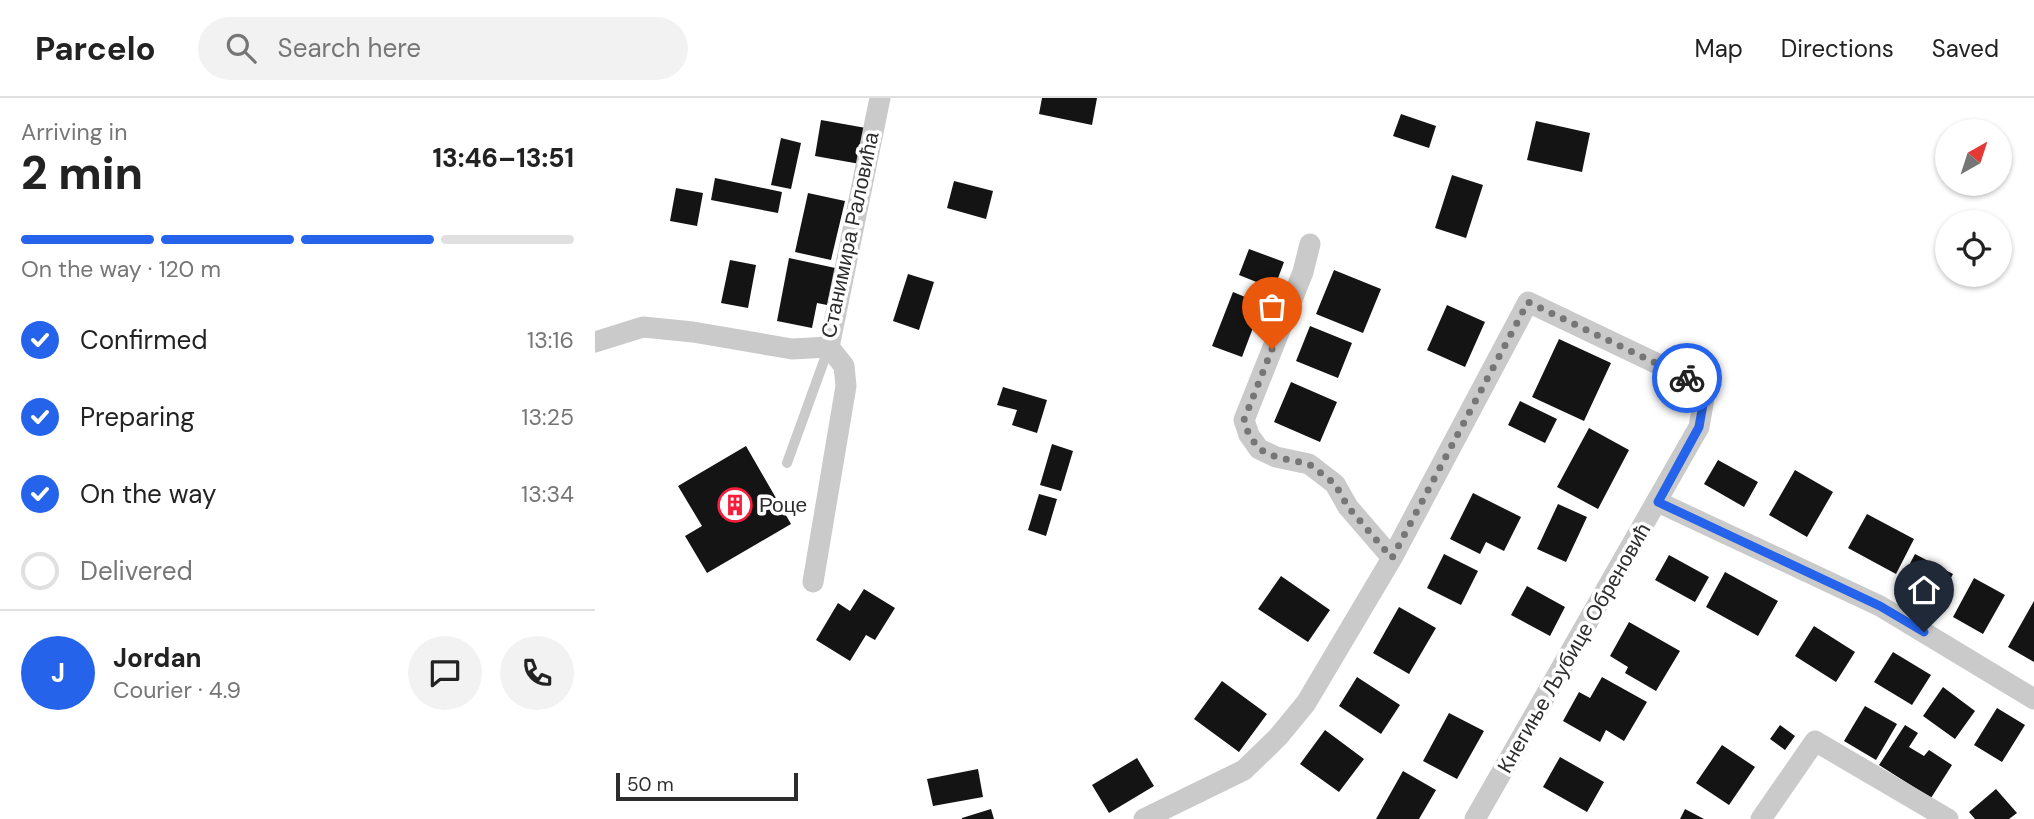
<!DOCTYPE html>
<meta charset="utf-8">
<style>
:root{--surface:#fff;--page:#f2f2f2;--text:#222;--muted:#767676;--line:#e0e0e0;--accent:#2563eb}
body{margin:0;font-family:"DM Sans",sans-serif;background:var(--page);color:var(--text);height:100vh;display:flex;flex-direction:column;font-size:26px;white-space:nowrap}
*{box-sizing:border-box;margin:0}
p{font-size:23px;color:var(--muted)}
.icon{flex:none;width:38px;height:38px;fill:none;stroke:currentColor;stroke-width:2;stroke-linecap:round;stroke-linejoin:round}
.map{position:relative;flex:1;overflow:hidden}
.drawer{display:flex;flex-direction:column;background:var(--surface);width:595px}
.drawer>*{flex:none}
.needle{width:46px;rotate:39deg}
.buttons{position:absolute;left:1340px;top:21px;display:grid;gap:14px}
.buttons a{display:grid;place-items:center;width:77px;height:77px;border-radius:50%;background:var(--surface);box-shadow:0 2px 5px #0004;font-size:35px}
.scale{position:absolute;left:21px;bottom:18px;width:182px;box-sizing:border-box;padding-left:7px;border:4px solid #2d2d2d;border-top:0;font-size:19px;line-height:24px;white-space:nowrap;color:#2d2d2d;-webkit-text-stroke:5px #fff;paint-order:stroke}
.pin{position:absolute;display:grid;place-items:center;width:60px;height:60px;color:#fff;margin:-72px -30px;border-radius:50% 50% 50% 0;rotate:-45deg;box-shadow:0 0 7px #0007}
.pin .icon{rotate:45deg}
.courier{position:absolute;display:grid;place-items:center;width:70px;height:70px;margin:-35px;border:5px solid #2563eb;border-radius:50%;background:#fff;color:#222;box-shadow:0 2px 9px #0007}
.overview em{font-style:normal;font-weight:800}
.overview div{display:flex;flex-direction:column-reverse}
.overview{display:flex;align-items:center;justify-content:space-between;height:119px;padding:0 21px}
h1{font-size:46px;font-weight:800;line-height:52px}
.bar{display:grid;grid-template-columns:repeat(4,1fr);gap:10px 7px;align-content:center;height:84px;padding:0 21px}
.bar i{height:9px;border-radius:5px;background:var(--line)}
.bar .active{background:var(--accent)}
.bar p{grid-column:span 4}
.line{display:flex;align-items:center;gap:18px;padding:0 21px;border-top:2px solid var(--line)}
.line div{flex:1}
.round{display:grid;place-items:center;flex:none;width:74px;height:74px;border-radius:37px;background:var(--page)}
ol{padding:0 21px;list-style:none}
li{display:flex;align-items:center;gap:21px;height:77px}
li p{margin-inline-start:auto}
li .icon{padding:7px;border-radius:50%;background:var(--accent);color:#fff;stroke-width:4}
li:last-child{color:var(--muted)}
li i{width:38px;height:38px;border:4px solid var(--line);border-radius:50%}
header{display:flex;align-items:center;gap:42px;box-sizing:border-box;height:98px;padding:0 35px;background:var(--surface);border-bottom:2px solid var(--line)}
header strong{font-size:33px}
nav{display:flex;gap:38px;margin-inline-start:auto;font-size:24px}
.search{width:490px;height:63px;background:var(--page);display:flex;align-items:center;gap:18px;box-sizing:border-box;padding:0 24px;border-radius:38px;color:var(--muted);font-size:26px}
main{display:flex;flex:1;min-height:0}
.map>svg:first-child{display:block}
</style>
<header>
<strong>Parcelo</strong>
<div class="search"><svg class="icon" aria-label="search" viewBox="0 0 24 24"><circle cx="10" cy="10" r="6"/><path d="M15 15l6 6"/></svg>Search here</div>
<nav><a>Map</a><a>Directions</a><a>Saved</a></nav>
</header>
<main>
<section class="drawer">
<div class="overview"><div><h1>2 min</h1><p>Arriving in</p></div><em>13:46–13:51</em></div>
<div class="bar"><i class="active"></i><i class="active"></i><i class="active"></i><i></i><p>On the way · 120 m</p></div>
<ol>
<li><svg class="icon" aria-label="check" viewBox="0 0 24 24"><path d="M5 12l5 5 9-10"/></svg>Confirmed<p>13:16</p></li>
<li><svg class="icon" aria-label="check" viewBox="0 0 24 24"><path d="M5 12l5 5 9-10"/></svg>Preparing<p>13:25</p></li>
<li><svg class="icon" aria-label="check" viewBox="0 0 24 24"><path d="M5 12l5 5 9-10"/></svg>On the way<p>13:34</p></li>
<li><i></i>Delivered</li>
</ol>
<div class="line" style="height:126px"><b class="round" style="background:var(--accent);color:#fff">J</b><div><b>Jordan</b><p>Courier · 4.9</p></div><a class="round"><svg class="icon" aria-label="chat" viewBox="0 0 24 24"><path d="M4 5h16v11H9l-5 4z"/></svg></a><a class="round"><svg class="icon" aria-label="phone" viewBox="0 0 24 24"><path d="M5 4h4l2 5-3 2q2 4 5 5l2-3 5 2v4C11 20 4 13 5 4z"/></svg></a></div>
</section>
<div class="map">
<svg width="1439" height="721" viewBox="0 0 1439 721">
<rect width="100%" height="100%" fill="#fff"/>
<path fill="#141414" d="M447,0H502L497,27L444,16Z
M806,16L841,28L834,50L798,38Z
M226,22L271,30L265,66L220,58Z
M941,23L995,35L987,74L932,62Z
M186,40L206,45L196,91L176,87Z
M857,77L888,87L871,140L840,130Z
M120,80L187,94L183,115L116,102Z
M359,83L398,93L391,121L352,110Z
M81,90L108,95L102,128L75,123Z
M213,95L250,103L236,162L200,154Z
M654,151L689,164L679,191L644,177Z
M194,160L245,171L237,208L222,205L217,230L182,223Z
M135,162L161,167L153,210L126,205Z
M739,172L786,191L768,235L721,216Z
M313,176L339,184L324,232L298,223Z
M638,194L667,206L647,259L617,248Z
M852,207L890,224L870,269L832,252Z
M715,228L757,245L743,280L701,263Z
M964,241L1016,265L989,323L937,299Z
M696,284L742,304L725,344L679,324Z
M408,289L452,302L442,335L417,327L422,312L402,307Z
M925,303L962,321L950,345L913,327Z
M994,330L1034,352L1003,411L962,389Z
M457,346L478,353L466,393L445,387Z
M151,348L196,426L112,475L90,438L107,428L83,388Z
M1123,362L1163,384L1149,409L1109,386Z
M1200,372L1238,394L1212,439L1174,417Z
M878,395L926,419L909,453L891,444L885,456L855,441Z
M444,396L462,401L451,438L433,432Z
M963,406L992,419L971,464L942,451Z
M1272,416L1319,441L1301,476L1253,450Z
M849,456L883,473L866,507L832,490Z
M1320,456L1358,476L1337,516L1299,496Z
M1074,457L1114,479L1100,504L1060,482Z
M1130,474L1183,503L1163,538L1111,509Z
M686,478L735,512L713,544L663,511Z
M1379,480L1410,497L1388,536L1358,519Z
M932,488L970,509L955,538L916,517Z
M269,491L300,510L280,542L271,537L255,563L221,542L243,505L255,513Z
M1439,503V564L1413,549Z
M804,509L841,530L814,576L778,555Z
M1034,524L1085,553L1061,593L1030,575L1033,569L1015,558Z
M1219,528L1260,554L1241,584L1200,558Z
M1298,554L1336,577L1317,607L1279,584Z
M762,579L805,607L786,636L744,608Z
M1007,579L1052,604L1029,643L1011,632L1005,644L968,623L984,594L995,600Z
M627,583L672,616L644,654L599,621Z
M1348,589L1380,613L1360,641L1328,618Z
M1270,608L1302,626L1281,662L1249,643Z
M1402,610L1430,627L1407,664L1379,647Z
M854,615L889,633L862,681L828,663Z
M1185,627L1200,638L1190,652L1175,641Z
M1310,627L1323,635L1314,649L1329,658L1334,652L1357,667L1336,700L1284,667Z
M730,632L769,661L744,694L705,666Z
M1127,647L1160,669L1134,707L1101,685Z
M965,659L1009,684L992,714L948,689Z
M542,660L559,688L514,715L497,687Z
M383,671L388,699L338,708L332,681Z
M808,673L841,692L824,721H781Z
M1401,691L1422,715L1414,721H1380L1374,714Z
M396,711L399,721H367V720Z
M1090,711L1109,721H1085Z"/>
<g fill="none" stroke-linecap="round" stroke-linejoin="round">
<path stroke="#cacaca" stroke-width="10" d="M192,365L234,249"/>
<path stroke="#cacaca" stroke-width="21" d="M715,146L708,174L649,322L654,337L664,351L681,359L714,366L740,386L753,409L797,460
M0,244L48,229L98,234L197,251L234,249
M234,249L285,0
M1063,404L1285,508L1439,601
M218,484L251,288L249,268L234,249
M549,721L649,672L683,639L711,605L797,460L933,204L1111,289L1104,329L880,721
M1166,721L1220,643L1353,721"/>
</g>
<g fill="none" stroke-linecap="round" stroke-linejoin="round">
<path stroke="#767676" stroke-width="7" stroke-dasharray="0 12.6" d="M677,251L649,322L654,337L664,351L681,359L714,366L740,386L753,409L797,460L933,204L1092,280"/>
<path stroke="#2563eb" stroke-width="9" d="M1092,280L1111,289L1104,329L1063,404L1285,508L1329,534"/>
</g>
<defs>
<symbol id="building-ring" viewBox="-11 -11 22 22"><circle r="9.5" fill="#fff" stroke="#f71d3c" stroke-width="1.5"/><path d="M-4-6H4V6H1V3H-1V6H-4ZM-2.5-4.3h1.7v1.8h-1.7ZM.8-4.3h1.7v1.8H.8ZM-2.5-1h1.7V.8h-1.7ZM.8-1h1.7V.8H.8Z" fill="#f71d3c"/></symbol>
</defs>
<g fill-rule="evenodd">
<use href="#building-ring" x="121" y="388" width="38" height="38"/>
</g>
<g text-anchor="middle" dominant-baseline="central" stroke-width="7" stroke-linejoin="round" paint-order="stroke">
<g font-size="21" fill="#2d2d2d" stroke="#fff">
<text transform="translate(255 137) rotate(-78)">Станимира Раловића</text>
<text transform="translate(979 550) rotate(-60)">Кнегиње Љубице Обреновић</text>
</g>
<g font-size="21" fill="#2d2d2d" stroke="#fff" text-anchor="start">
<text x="164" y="407">Роце</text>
</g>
</g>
</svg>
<div class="buttons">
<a><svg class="needle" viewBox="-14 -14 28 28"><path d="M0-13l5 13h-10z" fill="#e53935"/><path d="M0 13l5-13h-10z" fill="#767676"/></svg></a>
<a><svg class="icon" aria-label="locate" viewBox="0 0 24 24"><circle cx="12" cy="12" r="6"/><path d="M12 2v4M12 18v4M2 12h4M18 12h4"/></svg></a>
</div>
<div class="scale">50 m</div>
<div class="pin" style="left:677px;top:251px;background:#ea580c"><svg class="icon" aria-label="bag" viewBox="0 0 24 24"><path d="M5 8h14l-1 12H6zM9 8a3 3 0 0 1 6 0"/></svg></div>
<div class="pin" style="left:1329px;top:534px;background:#1f2937"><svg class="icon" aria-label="home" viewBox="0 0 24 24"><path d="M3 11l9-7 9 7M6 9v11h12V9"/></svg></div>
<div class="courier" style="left:1092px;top:280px"><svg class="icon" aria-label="bike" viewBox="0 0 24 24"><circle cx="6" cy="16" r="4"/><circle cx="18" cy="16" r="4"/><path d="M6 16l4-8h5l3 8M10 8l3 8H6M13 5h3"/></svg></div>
</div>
</main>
